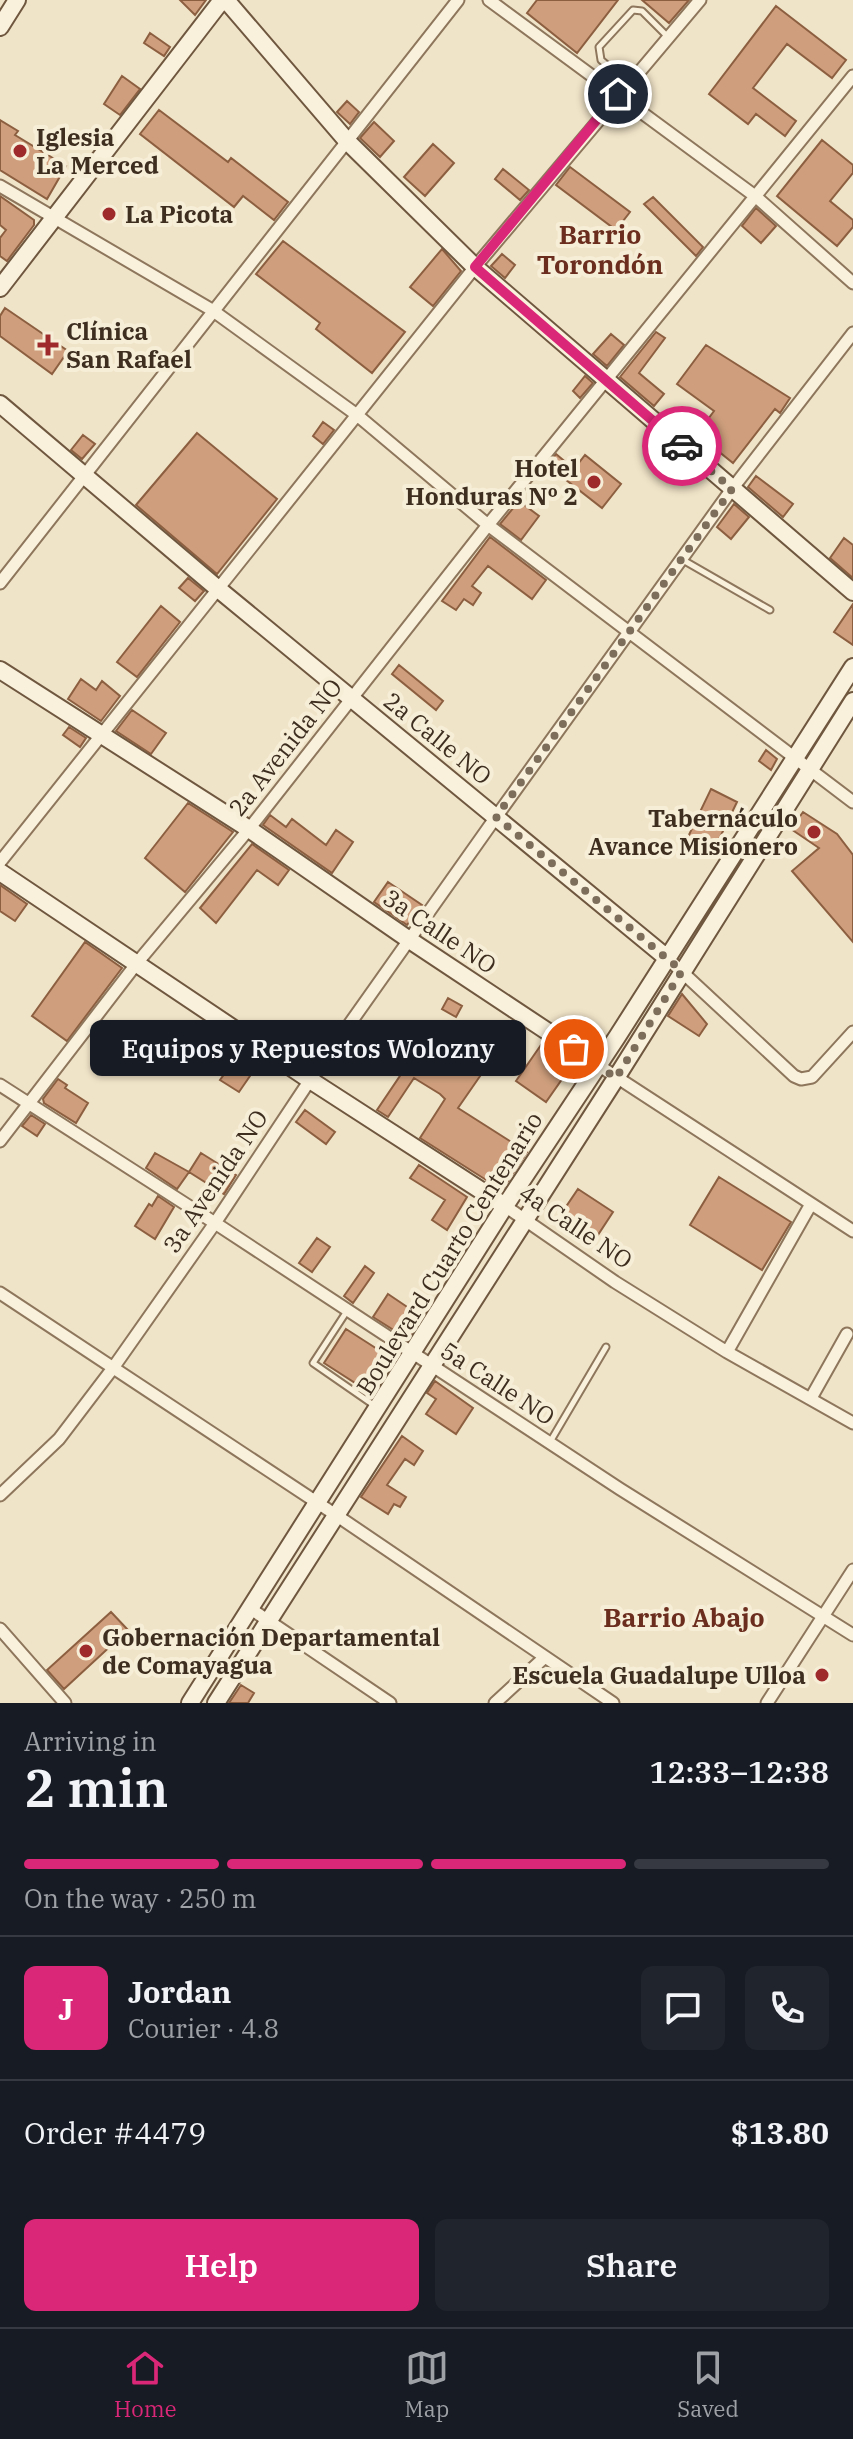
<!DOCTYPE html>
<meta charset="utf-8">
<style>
:root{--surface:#171b24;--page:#20242c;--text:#f1f3f6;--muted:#9ea1a6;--line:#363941;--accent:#db2777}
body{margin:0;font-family:"IBM Plex Serif",serif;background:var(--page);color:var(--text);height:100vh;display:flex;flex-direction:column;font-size:30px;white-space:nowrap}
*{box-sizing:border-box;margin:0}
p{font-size:26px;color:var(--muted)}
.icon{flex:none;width:44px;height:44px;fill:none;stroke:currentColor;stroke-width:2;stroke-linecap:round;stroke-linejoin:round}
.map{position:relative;height:1703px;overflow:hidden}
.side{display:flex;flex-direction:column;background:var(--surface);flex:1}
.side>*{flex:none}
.pin{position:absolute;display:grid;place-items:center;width:68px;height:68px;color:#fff;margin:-34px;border:4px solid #fff;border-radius:50%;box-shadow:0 2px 8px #0007}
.courier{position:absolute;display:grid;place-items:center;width:80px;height:80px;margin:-40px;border:6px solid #db2777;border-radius:50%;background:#fff;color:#222;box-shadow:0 2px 10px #0007}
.bubble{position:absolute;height:56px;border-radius:12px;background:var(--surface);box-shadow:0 2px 6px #0004;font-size:26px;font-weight:600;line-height:56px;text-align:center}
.summary em{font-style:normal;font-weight:600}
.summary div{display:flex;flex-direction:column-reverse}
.summary{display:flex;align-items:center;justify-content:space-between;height:136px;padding:0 24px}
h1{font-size:52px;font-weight:600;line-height:60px}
.bar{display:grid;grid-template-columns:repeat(4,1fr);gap:12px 8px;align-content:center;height:96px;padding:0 24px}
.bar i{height:10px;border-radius:6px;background:var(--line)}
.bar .selected{background:var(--accent)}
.bar p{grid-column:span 4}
.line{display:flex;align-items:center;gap:20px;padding:0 24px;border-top:2px solid var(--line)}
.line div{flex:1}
.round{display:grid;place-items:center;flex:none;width:84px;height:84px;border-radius:12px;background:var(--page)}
.cta{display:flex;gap:16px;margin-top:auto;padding:16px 24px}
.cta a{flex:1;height:92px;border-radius:12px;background:var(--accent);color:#fff;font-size:32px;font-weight:600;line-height:92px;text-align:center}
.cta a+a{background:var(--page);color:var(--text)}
.tab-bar{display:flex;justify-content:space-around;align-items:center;height:112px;border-top:2px solid var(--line);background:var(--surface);font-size:22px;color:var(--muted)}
.tab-bar a{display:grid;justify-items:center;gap:4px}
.tab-bar .selected{color:var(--accent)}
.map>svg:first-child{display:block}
</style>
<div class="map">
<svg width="853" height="1703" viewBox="0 0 853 1703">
<rect width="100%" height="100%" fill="#f0e4c8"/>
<path fill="#cf9f7d" stroke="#8d5f41" stroke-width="2" d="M180,0H206L195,15Z
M537,0H618L577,53L527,13Z
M642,0H689L669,23Z
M776,6L846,60L832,78L787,44L753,88L796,121L785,136L756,114L748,124L709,94Z
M150,33L170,47L164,56L144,43Z
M122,76L140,89L120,115L104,104Z
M347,101L359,112L350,124L337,112Z
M159,110L228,162L231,158L288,202L274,220L243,196L234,207L140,134Z
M0,120L18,131L15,135L66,166L47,199L0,170Z
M374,122L394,141L380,157L360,138Z
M822,140L853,165V173L830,201L853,220V227L837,246L777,196Z
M433,144L454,163L425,196L404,177Z
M570,167L630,212L616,230L556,185Z
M503,169L529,190L520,200L495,179Z
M0,196L34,220V225L7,261L0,256V238L6,230L0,225Z
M653,197L703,247L696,256L644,204Z
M756,208L776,226L761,243L742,226Z
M283,241L405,332L372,373L316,329L320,323L256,274Z
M442,249L461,271L433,306L410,287Z
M502,254L515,265L505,278L491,266Z
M5,308L68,351L52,374L0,336V316Z
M656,332L665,338L639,373L664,394L654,406L620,377Z
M611,334L624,345L607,366L593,354Z
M706,345L790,398L780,413L775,409L733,463L697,434L714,411L677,384Z
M585,376L593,383L580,398L573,391Z
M323,422L334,430L323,444L313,436Z
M197,433L277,499L217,574L136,505Z
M83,435L95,444L82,459L71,450Z
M556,454L574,469L585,455L621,484L602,508L547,465Z
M756,476L793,504L783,517L748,487Z
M519,501L539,516L521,540L500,524Z
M734,504L749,517L731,539L717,527Z
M490,537L546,580L532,599L488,566L472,586L481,593L473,605L464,599L456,610L442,601Z
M844,538L853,545V578L830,558Z
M188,578L204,591L195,601L179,588Z
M853,604V645L834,632Z
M161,606L180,622L137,677L117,662Z
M399,665L443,701L436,710L392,674Z
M81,679L96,690L102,681L120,696L101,721L68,699Z
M132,710L166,733L151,754L116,731Z
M69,727L86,738L80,747L63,735Z
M766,750L777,759L771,770L759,761Z
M711,789L737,802L712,854L686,841Z
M188,803L233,832L185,892L145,858Z
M803,812L837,834L853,855V942L792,871L819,848L791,829Z
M270,815L286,827L292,819L326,845L336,830L353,842L332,873L263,825Z
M252,844L289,870L278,885L257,870L216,923L200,908Z
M388,882L422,905L407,925L374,902Z
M0,885L27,904L15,921L0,911Z
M85,942L122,968L67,1041L32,1016Z
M682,994L707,1024L699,1036L668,1016Z
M448,998L462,1006L456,1017L442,1009Z
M444,1031L485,1069L458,1108L527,1152L502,1190L420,1138L445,1099L440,1094L414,1078L388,1117L377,1110L404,1070L410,1074Z
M543,1042L574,1062L546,1102L516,1081Z
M243,1048L261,1060L239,1092L220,1080Z
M58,1079L67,1085L65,1088L88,1103L76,1123L44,1103L43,1099Z
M305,1110L335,1132L326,1144L296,1122Z
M31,1115L45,1124L37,1136L22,1126Z
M155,1153L189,1172L177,1189L146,1168Z
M201,1153L236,1175L224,1194L189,1172Z
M419,1165L467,1197L447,1230L432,1220L445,1200L410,1178Z
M719,1177L791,1222L762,1270L690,1225Z
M578,1189L613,1212L592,1244L557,1220Z
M158,1196L174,1207L155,1239L135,1226L149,1204L152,1206Z
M317,1238L330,1247L312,1272L299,1263Z
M365,1266L374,1273L353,1303L344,1296Z
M388,1294L422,1317L408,1339L373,1317Z
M346,1329L385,1354L363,1388L324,1363Z
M435,1381L473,1408L456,1434L426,1414L436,1399L427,1393Z
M402,1436L423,1451L414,1465L405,1459L387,1485L406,1497L400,1507L394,1504L388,1514L361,1497Z
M111,1612L128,1630L64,1689L47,1670Z
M241,1685L254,1693L248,1703H229Z"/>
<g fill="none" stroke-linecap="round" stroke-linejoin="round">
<defs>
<path id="lane" d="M628,83L601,60L599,47L633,10L642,11L667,36
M683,560L770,610
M347,1311L313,1363L375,1406
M550,1442L606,1347"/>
<path id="street" d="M489,0L755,196L853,283
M0,186L212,310L357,415L488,525L853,802
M0,583L458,0
M0,862L475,267L700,0
M667,958L794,1076L801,1079L812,1077L853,1032
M598,1065L853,1231
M0,1085L215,1223L620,1489L853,1635
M0,1141L137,963L249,829L488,525L853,76
M505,1206L615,1282L727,1352L853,1423
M0,1293L336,1515L613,1703
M727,1352L811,1204
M811,1398L847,1334
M0,1495L59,1439L113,1368L215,1223L310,1080L496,817L732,489L853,333
M251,1609L390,1703
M0,1629L65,1703
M495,1703L545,1657
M767,1703L853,1570"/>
<path id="secondary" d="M226,0L347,141L475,267L853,592
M0,27L17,0
M0,288L222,0
M0,404L217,588L667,958
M0,670L249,829L408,939L598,1065
M0,872L310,1080L505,1206
M190,1703L505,1206L617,1037L853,667
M216,1703L616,1078L853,701"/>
</defs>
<use href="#lane" stroke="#8d765c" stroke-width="9"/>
<use href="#street" stroke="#8d765c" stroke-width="15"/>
<use href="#secondary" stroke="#6f573f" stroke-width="20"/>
<use href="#lane" stroke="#faf1dc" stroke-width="5"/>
<use href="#street" stroke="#faf1dc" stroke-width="11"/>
<use href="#secondary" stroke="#faf1dc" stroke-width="16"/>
</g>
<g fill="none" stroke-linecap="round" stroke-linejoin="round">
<path stroke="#7c6e5b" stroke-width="8" stroke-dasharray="0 14.4" d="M574,1049L616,1078L682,971L496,817L732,489L682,446"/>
<path stroke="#db2777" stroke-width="10" d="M618,94L475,267L682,446"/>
</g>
<g fill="#9e2a2b" stroke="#f7eed8" stroke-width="3">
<circle cx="20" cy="151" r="8"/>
<circle cx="109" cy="214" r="8"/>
<path d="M44 333h8v8h8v8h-8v8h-8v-8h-8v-8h8z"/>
<circle cx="594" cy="482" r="8"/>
<circle cx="814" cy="832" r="8"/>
<circle cx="86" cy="1651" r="8"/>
<circle cx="822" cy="1675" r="8"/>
</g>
<g text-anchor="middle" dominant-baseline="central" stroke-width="8" stroke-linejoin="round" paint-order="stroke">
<g font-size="24" font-weight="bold" fill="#3d2e20" stroke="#f7eed8" text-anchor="start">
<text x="36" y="137">Iglesia<tspan x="36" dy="28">La Merced</tspan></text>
<text x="125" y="214">La Picota</text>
<text x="66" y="331">Clínica<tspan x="66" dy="28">San Rafael</tspan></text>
<text x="578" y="468" text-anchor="end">Hotel<tspan x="578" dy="28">Honduras Nº 2</tspan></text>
<text x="798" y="818" text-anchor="end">Tabernáculo<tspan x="798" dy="28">Avance Misionero</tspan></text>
<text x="102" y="1637">Gobernación Departamental<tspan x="102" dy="28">de Comayagua</tspan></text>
<text x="806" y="1675" text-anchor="end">Escuela Guadalupe Ulloa</text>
</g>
<g font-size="24" fill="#3d2e20" stroke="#f7eed8">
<text transform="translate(438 738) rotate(39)">2a Calle NO</text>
<text transform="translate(285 747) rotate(-52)">2a Avenida NO</text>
<text transform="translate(440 931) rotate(34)">3a Calle NO</text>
<text transform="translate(215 1181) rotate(-56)">3a Avenida NO</text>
<text transform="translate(576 1226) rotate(34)">4a Calle NO</text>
<text transform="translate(449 1253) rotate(-58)">Boulevard Cuarto Centenario</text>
<text transform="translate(498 1383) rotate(33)">5a Calle NO</text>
</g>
<g font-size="26" font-weight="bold" fill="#6b2e1e" stroke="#f7eed8">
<text x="600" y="234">Barrio<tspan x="600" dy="30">Torondón</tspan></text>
<text x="684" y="1617">Barrio Abajo</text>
</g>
</g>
</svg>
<div class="pin" style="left:574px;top:1049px;background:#ea580c"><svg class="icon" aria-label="bag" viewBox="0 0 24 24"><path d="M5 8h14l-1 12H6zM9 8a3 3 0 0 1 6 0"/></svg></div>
<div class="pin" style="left:618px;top:94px;background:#1f2937"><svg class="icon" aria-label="home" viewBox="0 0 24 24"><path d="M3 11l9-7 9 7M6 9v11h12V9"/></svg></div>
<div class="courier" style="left:682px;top:446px"><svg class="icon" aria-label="car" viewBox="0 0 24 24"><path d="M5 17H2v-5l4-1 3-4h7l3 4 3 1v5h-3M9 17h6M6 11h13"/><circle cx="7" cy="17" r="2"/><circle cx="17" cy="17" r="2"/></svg></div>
<div class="bubble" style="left:90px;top:1020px;width:436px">Equipos y Repuestos Wolozny</div>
</div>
<section class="side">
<div class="summary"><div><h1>2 min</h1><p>Arriving in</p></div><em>12:33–12:38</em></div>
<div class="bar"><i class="selected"></i><i class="selected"></i><i class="selected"></i><i></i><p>On the way · 250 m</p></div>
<div class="line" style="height:144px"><b class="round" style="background:var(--accent);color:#fff">J</b><div><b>Jordan</b><p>Courier · 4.8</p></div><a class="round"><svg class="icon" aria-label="chat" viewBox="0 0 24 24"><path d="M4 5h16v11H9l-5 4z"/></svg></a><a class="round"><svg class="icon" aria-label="phone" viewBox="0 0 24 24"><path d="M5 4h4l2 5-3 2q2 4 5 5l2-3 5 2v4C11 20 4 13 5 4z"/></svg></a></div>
<div class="line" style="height:104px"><div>Order #4479</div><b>$13.80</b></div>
<div class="cta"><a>Help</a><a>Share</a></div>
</section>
<nav class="tab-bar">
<a class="selected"><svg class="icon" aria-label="home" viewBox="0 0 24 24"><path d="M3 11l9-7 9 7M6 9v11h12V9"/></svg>Home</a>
<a><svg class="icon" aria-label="map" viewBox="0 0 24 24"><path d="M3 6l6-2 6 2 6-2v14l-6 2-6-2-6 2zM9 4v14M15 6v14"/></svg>Map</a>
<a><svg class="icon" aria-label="saved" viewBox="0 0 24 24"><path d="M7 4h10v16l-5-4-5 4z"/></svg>Saved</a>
</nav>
